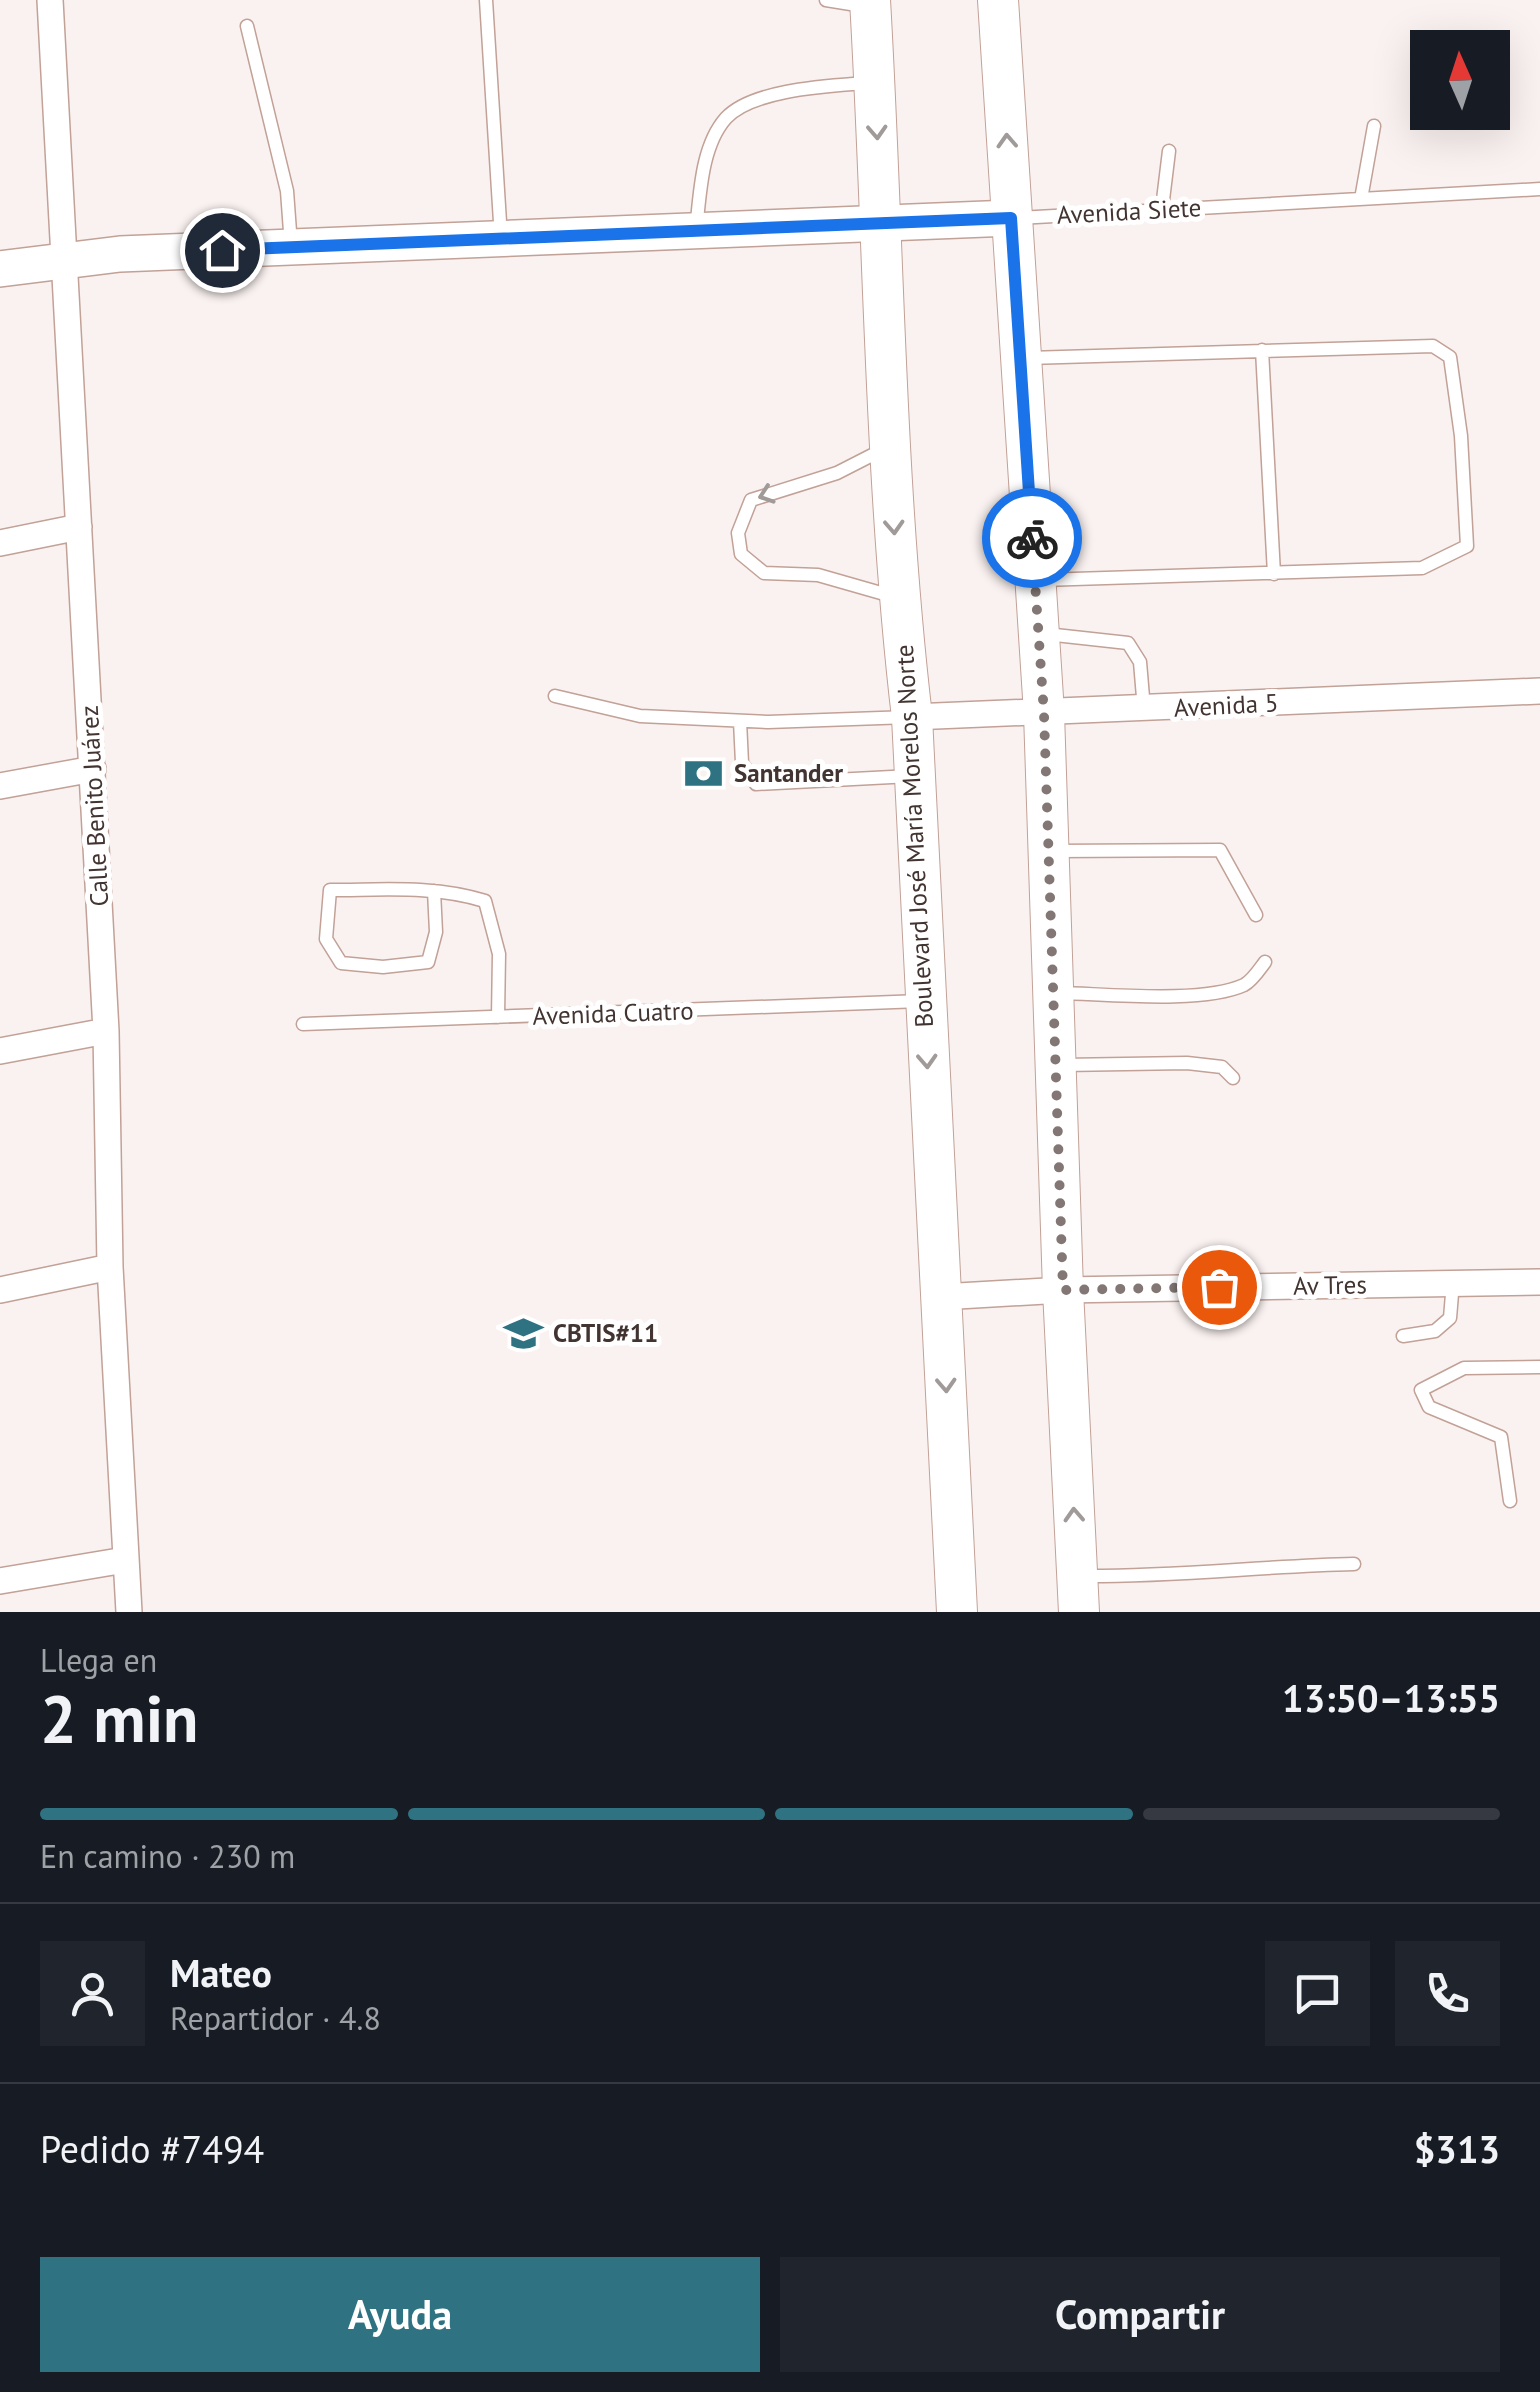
<!DOCTYPE html>
<html lang="es">
<meta charset="utf-8">
<style>
:root{--surface:#171b24;--page:#20242c;--text:#f1f3f6;--muted:#9ea1a6;--line:#363941;--accent:#2f7383}
body{margin:0;font-family:"PT Sans",sans-serif;background:var(--page);color:var(--text);height:100vh;display:flex;flex-direction:column;font-size:38px;white-space:nowrap}
*{box-sizing:border-box;margin:0}
p{font-size:32px;color:var(--muted)}
.icon{flex:none;width:55px;height:55px;fill:none;stroke:currentColor;stroke-width:2;stroke-linecap:round;stroke-linejoin:round}
.map{position:relative;height:1612px;overflow:hidden}
.side{display:flex;flex-direction:column;background:var(--surface);flex:1}
.side>*{flex:none}
.needle{width:65px;rotate:357deg}
.controls{position:absolute;left:1410px;top:30px;display:grid;gap:20px}
.controls a{display:grid;place-items:center;width:100px;height:100px;border-radius:0px;background:var(--surface);box-shadow:0 10px 40px #0002;font-size:50px}
.pin{position:absolute;display:grid;place-items:center;width:85px;height:85px;color:#fff;margin:-42px;border:5px solid #fff;border-radius:50%;box-shadow:0 2px 10px #0007}
.courier{position:absolute;display:grid;place-items:center;width:100px;height:100px;margin:-50px;border:8px solid #1a73e8;border-radius:50%;background:#fff;color:#222;box-shadow:0 2px 12px #0007}
.head em{font-style:normal;font-weight:700}
.head div{display:flex;flex-direction:column-reverse}
.head{display:flex;align-items:center;justify-content:space-between;height:170px;padding:0 40px}
h1{font-size:65px;font-weight:700;line-height:75px}
.bar{display:grid;grid-template-columns:repeat(4,1fr);gap:15px 10px;align-content:center;height:120px;padding:0 40px}
.bar i{height:12px;border-radius:8px;background:var(--line)}
.bar .current{background:var(--accent)}
.bar p{grid-column:span 4}
.line{display:flex;align-items:center;gap:25px;padding:0 40px;border-top:2px solid var(--line)}
.line div{flex:1}
.round{display:grid;place-items:center;flex:none;width:105px;height:105px;border-radius:0px;background:var(--page)}
.action{display:flex;gap:20px;margin-top:auto;padding:20px 40px}
.action a{flex:1;height:115px;border-radius:0px;background:var(--accent);color:#fff;font-size:40px;font-weight:700;line-height:115px;text-align:center}
.action a+a{background:var(--page);color:var(--text)}
.map>svg:first-child{display:block}
</style>
<div class="map">
<svg width="1540" height="1612" viewBox="0 0 1540 1612">
<rect width="100%" height="100%" fill="#faf2f0"/>
<g fill="none" stroke-linecap="round" stroke-linejoin="round">
<defs>
<path id="lane" d="M486,0L501,238
M826,0L863,6
M247,26L287,191L291,245
M1361,199L1374,126
M1162,208L1169,151
M1018,218L1540,189
M696,230C700,195 701,146 726,118C753,89 830,86 867,83
M1262,350L1274,574
M1028,358L1433,346L1450,357L1461,436L1467,546L1422,568L1042,580
M884,449L837,473L751,500L738,533L741,554L764,573L818,575L895,597
M1046,634L1128,643L1140,662L1144,709
M555,696L640,716L768,722L909,717
M740,721L742,763L756,784L911,776
M1056,851L1220,850L1256,915
M434,891L436,932L428,962L383,967L341,963L326,939L330,890C382,890 435,885 485,901L499,954L498,1017
M1061,993C1107,994 1202,1004 1244,985C1252,981 1259,970 1265,962
M303,1024L921,1001
M1063,1065L1187,1063L1222,1067L1233,1078
M1403,1336L1435,1331L1450,1318L1453,1282
M1510,1501L1501,1437L1429,1407L1421,1390L1464,1368L1540,1367
M1080,1576C1172,1577 1262,1566 1354,1564"/>
<path id="street" d="M50,0L106,1031L110,1267L129,1612
M0,543L79,527
M912,717L1540,691
M0,786L93,769
M0,1051L106,1031
M0,1290L110,1267
M941,1297L1063,1290L1540,1282
M0,1581L125,1560"/>
<path id="secondary" d="M0,269L120,254L1011,218"/>
<path id="primary" d="M870,0C884,239 884,479 912,717L957,1612
M998,0L1044,713L1063,1290L1079,1612"/>
</defs>
<use href="#lane" stroke="#c2a197" stroke-width="15"/>
<use href="#street" stroke="#c2a197" stroke-width="28"/>
<use href="#secondary" stroke="#c2a197" stroke-width="38"/>
<use href="#primary" stroke="#c2a197" stroke-width="42"/>
<use href="#lane" stroke="#fff" stroke-width="12"/>
<use href="#street" stroke="#fff" stroke-width="25"/>
<use href="#secondary" stroke="#fff" stroke-width="35"/>
<use href="#primary" stroke="#fff" stroke-width="40"/>
</g>
<defs><path id="oneway-chevron" d="M-2-3.5L2.5 0L-2 3.5" fill="none" stroke-width="1.6" stroke-linecap="round" stroke-linejoin="round" transform="scale(2.5)"/></defs>
<g stroke="#a09a98">
<use href="#oneway-chevron" transform="translate(877 132) rotate(87)"/>
<use href="#oneway-chevron" transform="translate(1007 141) rotate(-93)"/>
<use href="#oneway-chevron" transform="translate(766 495) rotate(161)"/>
<use href="#oneway-chevron" transform="translate(894 527) rotate(87)"/>
<use href="#oneway-chevron" transform="translate(927 1061) rotate(87)"/>
<use href="#oneway-chevron" transform="translate(946 1385) rotate(87)"/>
<use href="#oneway-chevron" transform="translate(1074 1515) rotate(-93)"/>
</g>
<g fill="none" stroke-linecap="round" stroke-linejoin="round">
<path stroke="#827774" stroke-width="10" stroke-dasharray="0 18" d="M1032,538L1044,714L1063,1290L1219,1287"/>
<path stroke="#1a73e8" stroke-width="12" d="M222,250L1011,218L1032,538"/>
</g>
<defs>
<symbol id="bank-bare" viewBox="-9 -9 18 18"><path d="M-6-4H6V4H-6ZM0-2.3a2.3 2.3 0 1 0 0 4.6a2.3 2.3 0 1 0 0-4.6Z" fill="#2f7383" stroke="#fff" stroke-width="2.5" paint-order="stroke"/></symbol>
<symbol id="school-bare" viewBox="-9 -9 18 18"><path d="M0-5L7-2L0 1L-7-2ZM-4 1L0 2.5L4 1V4Q0 6-4 4Z" fill="#2f7383" stroke="#fff" stroke-width="2.5" paint-order="stroke"/></symbol>
</defs>
<g fill-rule="evenodd">
<use href="#bank-bare" x="676" y="746" width="55" height="55"/>
<use href="#school-bare" x="496" y="1306" width="55" height="55"/>
</g>
<g text-anchor="middle" dominant-baseline="central" stroke-width="10" stroke-linejoin="round" paint-order="stroke">
<g font-size="25" fill="#423531" stroke="#fff">
<text transform="translate(1129 211) rotate(-3)">Avenida Siete</text>
<text transform="translate(1226 705) rotate(-3)">Avenida 5</text>
<text transform="translate(94 806) rotate(-93)">Calle Benito Juárez</text>
<text transform="translate(914 836) rotate(-93)">Boulevard José María Morelos Norte</text>
<text transform="translate(613 1013) rotate(-2)">Avenida Cuatro</text>
<text transform="translate(1330 1285) rotate(-1)">Av Tres</text>
</g>
<g font-size="25" font-weight="bold" fill="#423531" stroke="#fff" text-anchor="start">
<text x="734" y="773">Santander</text>
<text x="553" y="1333">CBTIS#11</text>
</g>
</g>
</svg>
<div class="controls">
<a><svg class="needle" viewBox="-14 -14 28 28"><path d="M0-13l5 13h-10z" fill="#e53935"/><path d="M0 13l5-13h-10z" fill="#9ea1a6"/></svg></a>
</div>
<div class="pin" style="left:1219px;top:1287px;background:#ea580c"><svg class="icon" aria-label="bag" viewBox="0 0 24 24"><path d="M5 8h14l-1 12H6zM9 8a3 3 0 0 1 6 0"/></svg></div>
<div class="pin" style="left:222px;top:250px;background:#1f2937"><svg class="icon" aria-label="home" viewBox="0 0 24 24"><path d="M3 11l9-7 9 7M6 9v11h12V9"/></svg></div>
<div class="courier" style="left:1032px;top:538px"><svg class="icon" aria-label="bike" viewBox="0 0 24 24"><circle cx="6" cy="16" r="4"/><circle cx="18" cy="16" r="4"/><path d="M6 16l4-8h5l3 8M10 8l3 8H6M13 5h3"/></svg></div>
</div>
<section class="side">
<div class="head"><div><h1>2 min</h1><p>Llega en</p></div><em>13:50–13:55</em></div>
<div class="bar"><i class="current"></i><i class="current"></i><i class="current"></i><i></i><p>En camino · 230 m</p></div>
<div class="line" style="height:180px"><a class="round"><svg class="icon" aria-label="person" viewBox="0 0 24 24"><circle cx="12" cy="8" r="4"/><path d="M4 21q1-7 8-7t8 7"/></svg></a><div><b>Mateo</b><p>Repartidor · 4.8</p></div><a class="round"><svg class="icon" aria-label="chat" viewBox="0 0 24 24"><path d="M4 5h16v11H9l-5 4z"/></svg></a><a class="round"><svg class="icon" aria-label="phone" viewBox="0 0 24 24"><path d="M5 4h4l2 5-3 2q2 4 5 5l2-3 5 2v4C11 20 4 13 5 4z"/></svg></a></div>
<div class="line" style="height:130px"><div>Pedido #7494</div><b>$313</b></div>
<div class="action"><a>Ayuda</a><a>Compartir</a></div>
</section>
